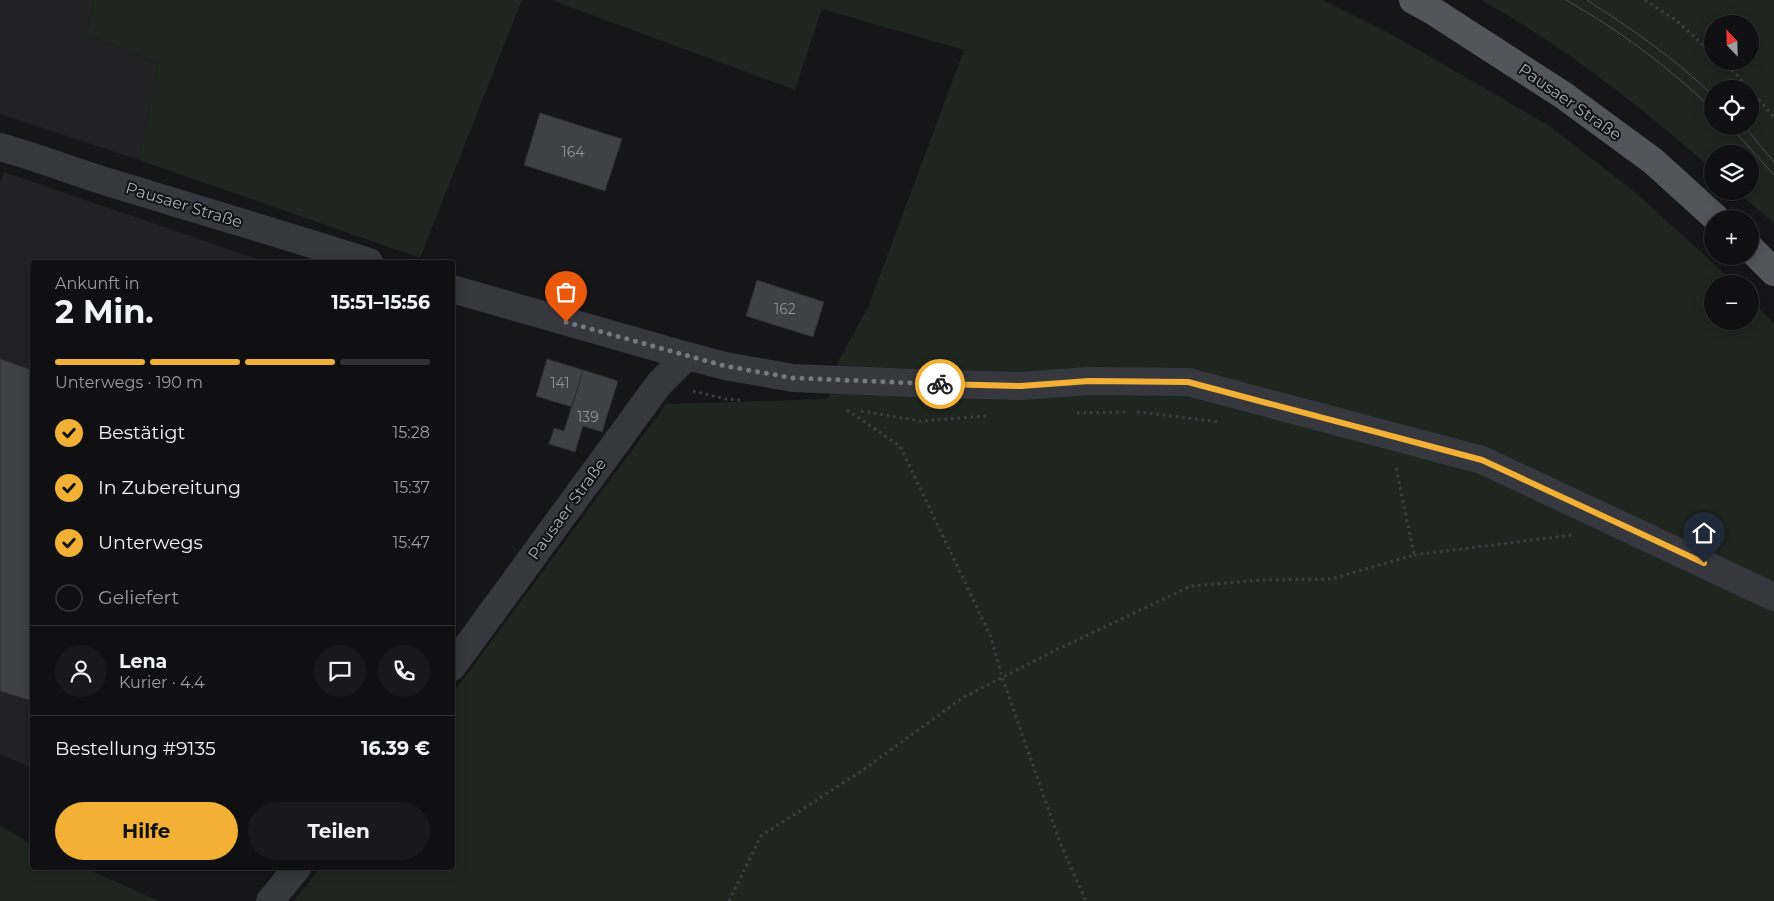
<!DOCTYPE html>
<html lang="de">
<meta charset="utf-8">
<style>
:root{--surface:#101012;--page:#19191b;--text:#f1f3f6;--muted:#9c9d9f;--line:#303032;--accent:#f2b134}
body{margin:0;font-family:Montserrat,sans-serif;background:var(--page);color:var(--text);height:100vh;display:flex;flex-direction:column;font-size:19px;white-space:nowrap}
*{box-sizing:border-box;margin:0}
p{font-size:16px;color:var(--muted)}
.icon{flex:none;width:28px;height:28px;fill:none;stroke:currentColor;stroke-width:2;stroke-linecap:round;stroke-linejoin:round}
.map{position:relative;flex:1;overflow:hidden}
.details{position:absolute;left:30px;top:260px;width:425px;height:610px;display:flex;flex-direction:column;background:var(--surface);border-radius:5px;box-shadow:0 2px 12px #0003,0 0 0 1px var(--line)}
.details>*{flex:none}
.needle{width:32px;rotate:337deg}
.controls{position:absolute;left:1704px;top:15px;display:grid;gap:10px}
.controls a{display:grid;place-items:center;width:55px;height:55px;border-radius:50%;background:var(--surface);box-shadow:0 2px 12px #0003,0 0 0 1px var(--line);font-size:25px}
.pin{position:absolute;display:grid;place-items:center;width:42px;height:42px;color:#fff;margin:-51px -21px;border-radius:50% 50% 50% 0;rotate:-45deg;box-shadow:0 0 5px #0007}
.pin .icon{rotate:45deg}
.courier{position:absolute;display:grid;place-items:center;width:50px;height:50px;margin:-25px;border:4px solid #f2b134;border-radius:50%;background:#fff;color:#222;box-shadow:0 1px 6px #0007}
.overview em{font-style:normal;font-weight:700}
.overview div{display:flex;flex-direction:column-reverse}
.overview{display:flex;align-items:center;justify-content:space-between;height:85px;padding:0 25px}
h1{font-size:32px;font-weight:700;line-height:38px}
.bar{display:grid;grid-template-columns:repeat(4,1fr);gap:8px 5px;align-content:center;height:60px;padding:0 25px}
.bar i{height:6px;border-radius:4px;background:var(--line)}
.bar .active{background:var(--accent)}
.bar p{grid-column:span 4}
.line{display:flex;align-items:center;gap:12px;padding:0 25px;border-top:1px solid var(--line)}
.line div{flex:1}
.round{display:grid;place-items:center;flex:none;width:52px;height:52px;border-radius:26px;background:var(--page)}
ol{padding:0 25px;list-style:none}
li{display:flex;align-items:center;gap:15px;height:55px}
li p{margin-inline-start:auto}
li .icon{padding:5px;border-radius:50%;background:var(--accent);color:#111;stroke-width:4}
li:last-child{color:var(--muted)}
li i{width:28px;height:28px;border:2px solid var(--line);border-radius:50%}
.button{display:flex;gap:10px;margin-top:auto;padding:10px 25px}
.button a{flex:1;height:58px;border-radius:30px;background:var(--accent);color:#111;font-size:20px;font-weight:700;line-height:58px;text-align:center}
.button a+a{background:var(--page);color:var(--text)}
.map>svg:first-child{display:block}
</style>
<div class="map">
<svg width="1774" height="901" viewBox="0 0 1774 901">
<rect width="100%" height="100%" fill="#161618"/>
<path fill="#222225" d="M0,0H94L87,34L158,63L139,160L0,114Z
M4,172L266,262H32V768L0,754V182Z"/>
<path fill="#1e261f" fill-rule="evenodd" d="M94,0H522L420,258L139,160L158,63L87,34Z
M551,0H1323L1389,33L1548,125L1634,191L1736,284H1712V321H1750V298L1774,324V901H294L320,868H452L453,693L666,404L828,399L839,360L868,307L964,50L822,9L795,90Z
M1481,0H1774V223L1737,191H1750V154H1712V169C1641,107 1564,46 1481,0ZM1712,24H1750V61H1712ZM1712,89H1750V126H1712Z
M0,826L32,844V868H85L159,901H0Z"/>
<path fill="#404145" stroke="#303034" d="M540,113L622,139L605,191L524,165Z
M757,280L824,302L813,337L746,316Z
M0,359L32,370V701L0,691Z
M547,359L583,370L572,407L536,396Z
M583,370L618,381L602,432L583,426L575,452L549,444L554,428L564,431Z"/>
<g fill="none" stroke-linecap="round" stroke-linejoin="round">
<path stroke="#3d3f44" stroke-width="3" stroke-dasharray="2.5 4" stroke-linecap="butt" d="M1645,0L1677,21L1712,53
M1722,61L1736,74L1749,89
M1750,90L1774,117
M693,391L726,399L740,400
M847,410L900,446L991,637L1002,677L1061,845L1086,901
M861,411L920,421L986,416
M1137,412L1221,422
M1077,413L1129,412
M1414,555L1572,535
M729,901L761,836L863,770L962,698L1058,649L1191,586L1260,580L1331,579L1414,555L1396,467"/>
<path stroke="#37383d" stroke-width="28" d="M0,147C37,157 72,171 108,182C195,209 282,234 369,262
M452,289L687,356L725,366L793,378L913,383L1021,386L1089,381L1188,382L1482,460L1774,597
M452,667L659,384L687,356
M270,901L297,868"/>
<path stroke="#53555c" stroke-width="28" d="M1413,0L1433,11L1563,95L1653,161L1717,219
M1750,248L1774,272"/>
<path stroke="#4a4c52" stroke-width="1" d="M1566,0C1619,30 1669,67 1712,109
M1587,0C1631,29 1675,58 1712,95
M1730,126L1774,175
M1744,126L1774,162"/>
</g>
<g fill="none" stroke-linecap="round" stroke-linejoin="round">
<path stroke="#757880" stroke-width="5" stroke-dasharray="0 9" d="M566,322L725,366L793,378L940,384"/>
<path stroke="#f2b134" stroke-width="6" d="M940,384L1021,386L1089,381L1188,382L1482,460L1704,563"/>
</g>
<g text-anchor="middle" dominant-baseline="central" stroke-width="4" stroke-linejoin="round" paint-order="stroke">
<g font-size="14" fill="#8e929b">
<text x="573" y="152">164</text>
<text x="785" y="309">162</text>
<text x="560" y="383">141</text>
<text x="588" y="417">139</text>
</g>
<g font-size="16" fill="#a8adb8" stroke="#111113">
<text transform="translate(1570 102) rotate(35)">Pausaer Straße</text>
<text transform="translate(184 205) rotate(17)">Pausaer Straße</text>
<text transform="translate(567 509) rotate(-54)">Pausaer Straße</text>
</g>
</g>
</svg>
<div class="controls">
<a><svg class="needle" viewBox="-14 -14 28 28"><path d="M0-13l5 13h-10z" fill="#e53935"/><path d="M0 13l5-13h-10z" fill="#9c9d9f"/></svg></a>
<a><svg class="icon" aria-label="locate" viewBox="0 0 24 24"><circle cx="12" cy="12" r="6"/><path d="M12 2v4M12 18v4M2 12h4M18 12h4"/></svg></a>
<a><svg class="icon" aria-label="layers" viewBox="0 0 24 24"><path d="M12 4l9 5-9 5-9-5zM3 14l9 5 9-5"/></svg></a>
<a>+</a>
<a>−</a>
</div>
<div class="pin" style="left:566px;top:322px;background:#ea580c"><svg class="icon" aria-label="bag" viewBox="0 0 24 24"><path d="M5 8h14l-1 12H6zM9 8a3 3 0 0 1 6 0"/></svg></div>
<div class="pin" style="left:1704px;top:563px;background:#1f2937"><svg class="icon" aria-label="home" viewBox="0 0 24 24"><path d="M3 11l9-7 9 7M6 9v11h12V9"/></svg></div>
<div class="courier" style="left:940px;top:384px"><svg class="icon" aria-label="bike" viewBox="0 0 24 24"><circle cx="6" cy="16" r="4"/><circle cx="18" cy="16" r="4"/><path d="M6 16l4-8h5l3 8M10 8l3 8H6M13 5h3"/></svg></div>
<section class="details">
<div class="overview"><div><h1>2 Min.</h1><p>Ankunft in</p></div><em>15:51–15:56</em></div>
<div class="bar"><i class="active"></i><i class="active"></i><i class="active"></i><i></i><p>Unterwegs · 190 m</p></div>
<ol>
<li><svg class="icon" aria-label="check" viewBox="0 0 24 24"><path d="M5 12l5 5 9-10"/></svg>Bestätigt<p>15:28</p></li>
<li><svg class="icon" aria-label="check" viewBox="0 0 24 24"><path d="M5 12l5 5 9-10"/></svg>In Zubereitung<p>15:37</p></li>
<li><svg class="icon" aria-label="check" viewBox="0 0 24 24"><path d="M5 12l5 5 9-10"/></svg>Unterwegs<p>15:47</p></li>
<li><i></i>Geliefert</li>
</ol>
<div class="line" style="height:90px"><a class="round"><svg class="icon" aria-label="person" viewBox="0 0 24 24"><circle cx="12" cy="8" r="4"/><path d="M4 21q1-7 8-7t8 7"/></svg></a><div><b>Lena</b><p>Kurier · 4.4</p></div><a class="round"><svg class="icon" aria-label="chat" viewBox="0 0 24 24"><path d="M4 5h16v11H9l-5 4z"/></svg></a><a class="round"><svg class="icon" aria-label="phone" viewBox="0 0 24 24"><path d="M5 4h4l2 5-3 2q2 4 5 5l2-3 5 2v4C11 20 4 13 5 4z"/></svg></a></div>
<div class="line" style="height:65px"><div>Bestellung #9135</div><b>16.39 €</b></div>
<div class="button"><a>Hilfe</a><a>Teilen</a></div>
</section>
</div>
